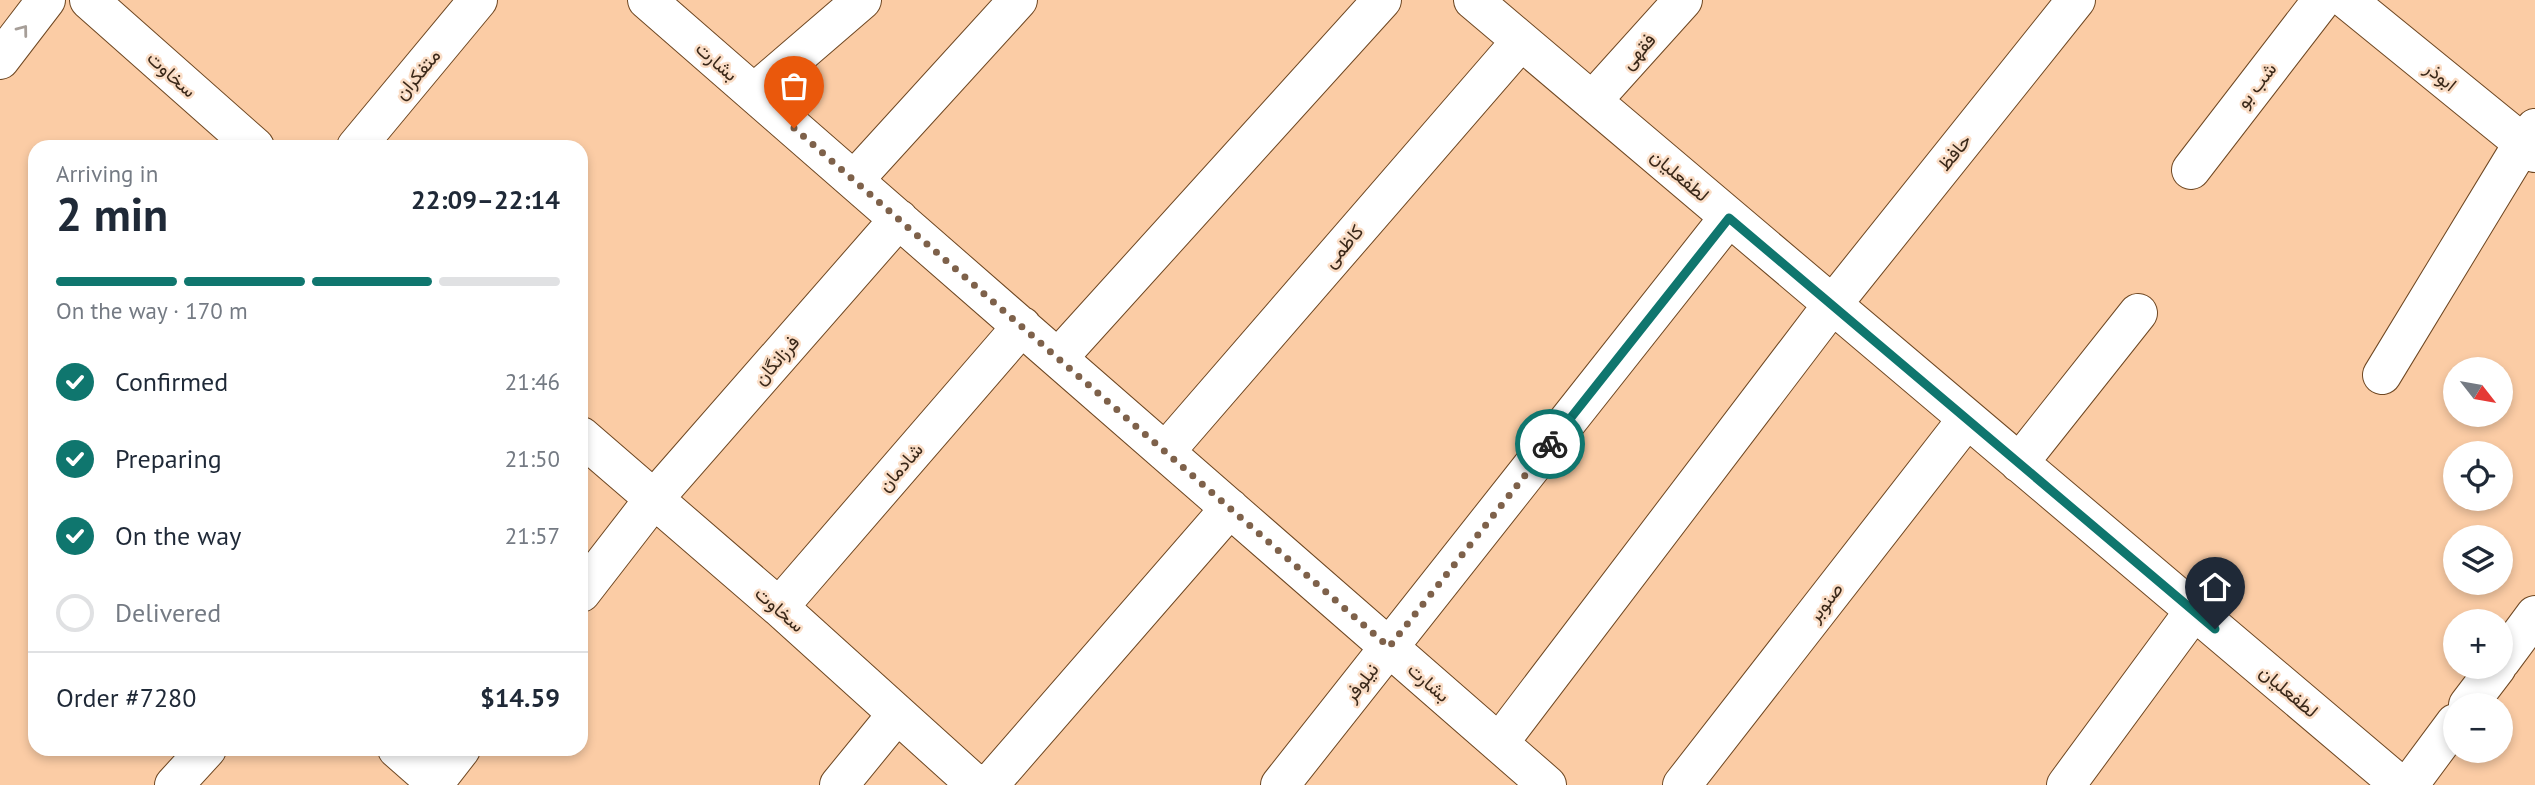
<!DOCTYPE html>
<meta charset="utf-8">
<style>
:root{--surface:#fff;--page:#f2f2f3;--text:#1f2937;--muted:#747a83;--line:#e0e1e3;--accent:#0f766e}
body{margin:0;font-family:"PT Sans",Vazirmatn,sans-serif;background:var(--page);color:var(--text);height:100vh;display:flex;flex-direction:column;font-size:26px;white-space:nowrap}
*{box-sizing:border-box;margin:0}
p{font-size:23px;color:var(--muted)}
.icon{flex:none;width:38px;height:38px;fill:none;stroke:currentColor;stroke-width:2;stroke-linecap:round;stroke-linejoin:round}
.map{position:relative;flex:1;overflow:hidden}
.side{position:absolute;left:28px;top:140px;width:560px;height:616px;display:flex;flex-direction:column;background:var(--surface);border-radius:21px;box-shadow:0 4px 10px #0003}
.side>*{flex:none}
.needle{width:46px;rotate:121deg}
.controls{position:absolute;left:2443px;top:357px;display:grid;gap:14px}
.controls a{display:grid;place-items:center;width:70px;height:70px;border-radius:50%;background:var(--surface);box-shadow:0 4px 10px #0003;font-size:35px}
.pin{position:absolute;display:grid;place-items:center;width:60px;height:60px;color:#fff;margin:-72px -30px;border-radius:50% 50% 50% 0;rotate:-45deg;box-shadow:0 0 7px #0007}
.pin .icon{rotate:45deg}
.courier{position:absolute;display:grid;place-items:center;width:70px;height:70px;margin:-35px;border:5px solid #0f766e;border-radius:50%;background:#fff;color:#222;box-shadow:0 2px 9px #0007}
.headline em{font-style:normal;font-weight:800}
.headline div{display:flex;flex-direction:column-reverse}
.headline{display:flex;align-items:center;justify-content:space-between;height:119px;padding:0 28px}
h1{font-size:46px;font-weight:800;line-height:52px}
.bar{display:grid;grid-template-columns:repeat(4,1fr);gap:10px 7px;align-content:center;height:84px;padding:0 28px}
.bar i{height:9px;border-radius:5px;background:var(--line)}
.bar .active{background:var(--accent)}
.bar p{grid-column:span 4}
.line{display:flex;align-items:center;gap:18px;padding:0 28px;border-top:2px solid var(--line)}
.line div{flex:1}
ol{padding:0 28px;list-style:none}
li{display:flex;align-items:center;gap:21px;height:77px}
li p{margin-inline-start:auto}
li .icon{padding:7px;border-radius:50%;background:var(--accent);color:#fff;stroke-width:4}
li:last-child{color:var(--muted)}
li i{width:38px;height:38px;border:4px solid var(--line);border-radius:50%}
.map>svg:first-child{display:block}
</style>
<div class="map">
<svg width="2535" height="785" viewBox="0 0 2535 785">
<rect width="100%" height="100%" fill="#fbcca5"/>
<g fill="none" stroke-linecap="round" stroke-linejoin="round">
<defs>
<path id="minor" d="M89,0L255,147
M647,0L1547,785
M1473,0L2400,785
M2347,0L2535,153
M0,60L46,0
M754,93L862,0
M1592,101L1683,0
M356,147L478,0
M2191,170L2322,0
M854,180L1018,0
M1058,358L1382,0
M2382,375L2523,143L2535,128
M581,436L779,607L976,785
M1165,452L1521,41
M2019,463L2138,313
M581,593L653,500L899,219
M779,607L1022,326
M2501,661L2535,615
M2468,705L2497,667
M1499,743L1832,305L2076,0
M397,749L438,785
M174,785L207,749
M433,785L461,749
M839,785L897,714
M989,785L1230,508
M1280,785L1729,217
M1682,785L1967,419
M2066,785L2194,611
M2409,785L2455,723"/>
</defs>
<use href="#minor" stroke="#6e4722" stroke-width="40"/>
<use href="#minor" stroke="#fff" stroke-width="38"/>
</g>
<defs><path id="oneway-chevron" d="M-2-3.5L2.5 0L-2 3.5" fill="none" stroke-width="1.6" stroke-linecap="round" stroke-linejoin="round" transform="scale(1.75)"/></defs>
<use stroke="#a69e98" href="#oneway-chevron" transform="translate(23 30) rotate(-53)"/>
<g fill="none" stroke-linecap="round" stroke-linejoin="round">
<path stroke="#7e614a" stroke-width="7" stroke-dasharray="0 12.6" d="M794,128L1389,647L1550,444"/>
<path stroke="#0f766e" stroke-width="9" d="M1550,444L1729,218L2215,629"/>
</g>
<g text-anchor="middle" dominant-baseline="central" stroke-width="5" stroke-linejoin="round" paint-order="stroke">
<g font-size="19" fill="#3a2819" stroke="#faddc6">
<text transform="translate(1638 51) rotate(-48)">فقهی</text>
<text transform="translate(717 61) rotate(41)">بشارت</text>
<text transform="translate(172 74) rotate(42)">سخاوت</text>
<text transform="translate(417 74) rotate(-50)">متفکران</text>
<text transform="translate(2441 76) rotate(39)">ابوذر</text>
<text transform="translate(2256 85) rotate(-52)">شب بو</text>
<text transform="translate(1954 152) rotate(-51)">حافظ</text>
<text transform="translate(1680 175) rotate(40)">لطفعلیان</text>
<text transform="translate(1343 246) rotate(-49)">کاظمی</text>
<text transform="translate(776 360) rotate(-49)">فرزانگان</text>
<text transform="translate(900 467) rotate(-49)">شادمان</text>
<text transform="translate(1825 602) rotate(-52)">صنوبر</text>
<text transform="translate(780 609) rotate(41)">سخاوت</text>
<text transform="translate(1361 682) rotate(-52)">نیلوفر</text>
<text transform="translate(1429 682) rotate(41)">بشارت</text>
<text transform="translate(2289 691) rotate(40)">لطفعلیان</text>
</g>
</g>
</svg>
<div class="controls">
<a><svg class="needle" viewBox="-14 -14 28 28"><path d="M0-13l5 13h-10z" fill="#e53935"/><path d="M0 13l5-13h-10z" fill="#747a83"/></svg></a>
<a><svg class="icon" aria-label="locate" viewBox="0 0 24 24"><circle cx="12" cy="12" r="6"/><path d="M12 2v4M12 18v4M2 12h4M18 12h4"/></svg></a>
<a><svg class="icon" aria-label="layers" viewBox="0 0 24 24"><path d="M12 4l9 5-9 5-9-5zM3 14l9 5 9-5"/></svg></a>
<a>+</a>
<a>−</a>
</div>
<div class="pin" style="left:794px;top:128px;background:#ea580c"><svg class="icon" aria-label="bag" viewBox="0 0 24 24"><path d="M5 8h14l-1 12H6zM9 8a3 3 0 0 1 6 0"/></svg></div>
<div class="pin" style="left:2215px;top:629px;background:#1f2937"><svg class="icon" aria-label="home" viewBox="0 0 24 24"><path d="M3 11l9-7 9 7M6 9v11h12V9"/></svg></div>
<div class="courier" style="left:1550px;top:444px"><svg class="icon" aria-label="bike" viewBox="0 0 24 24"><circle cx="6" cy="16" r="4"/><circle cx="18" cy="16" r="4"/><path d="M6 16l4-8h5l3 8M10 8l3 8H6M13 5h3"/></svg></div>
<section class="side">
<div class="headline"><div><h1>2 min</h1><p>Arriving in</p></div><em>22:09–22:14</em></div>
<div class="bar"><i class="active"></i><i class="active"></i><i class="active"></i><i></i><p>On the way · 170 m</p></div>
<ol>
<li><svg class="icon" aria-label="check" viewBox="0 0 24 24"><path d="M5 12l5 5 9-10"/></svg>Confirmed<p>21:46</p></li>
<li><svg class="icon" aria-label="check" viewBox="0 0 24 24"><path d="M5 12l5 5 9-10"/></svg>Preparing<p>21:50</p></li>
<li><svg class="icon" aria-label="check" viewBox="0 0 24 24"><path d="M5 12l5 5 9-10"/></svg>On the way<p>21:57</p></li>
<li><i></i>Delivered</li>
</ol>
<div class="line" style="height:91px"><div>Order #7280</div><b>$14.59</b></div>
</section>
</div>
